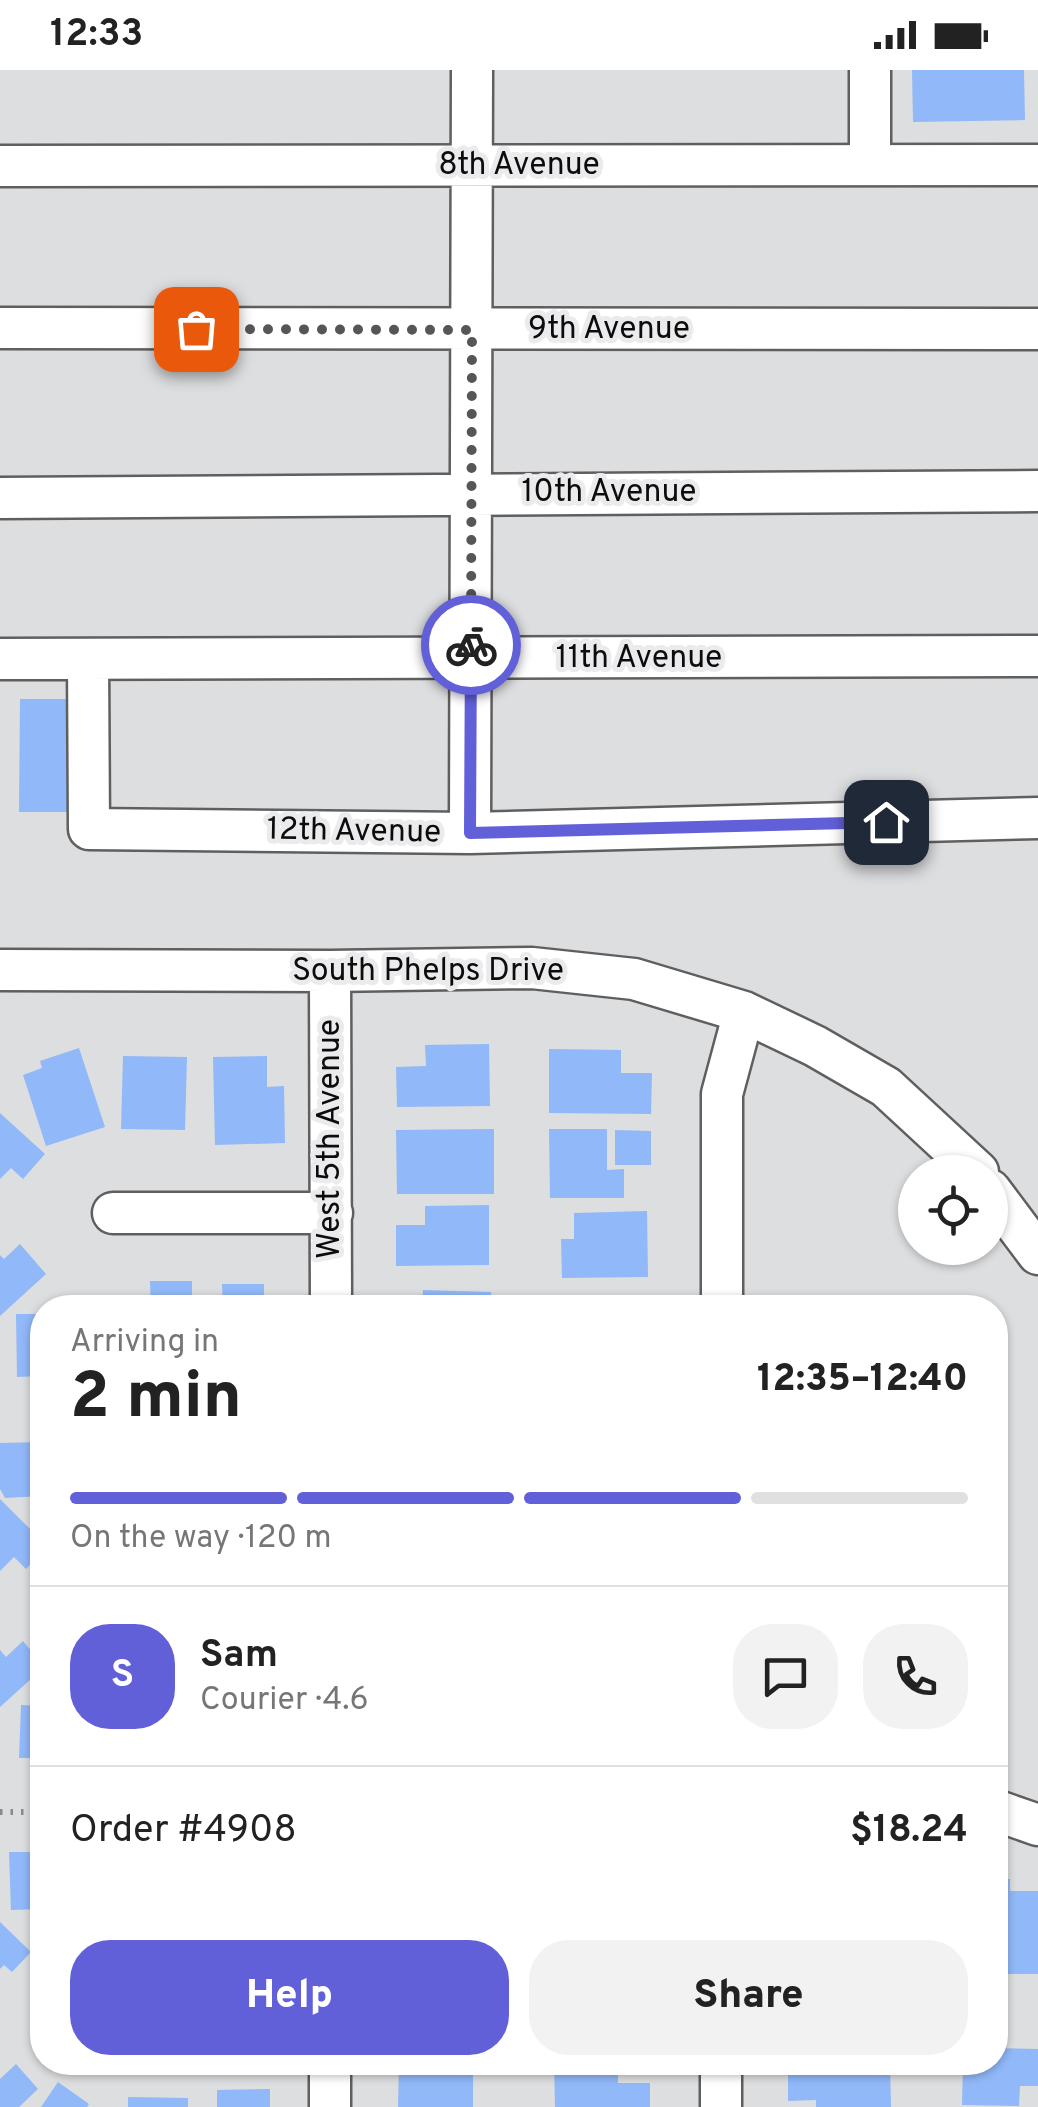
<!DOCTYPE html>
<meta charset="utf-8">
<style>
:root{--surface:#fff;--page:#f2f2f2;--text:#222;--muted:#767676;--line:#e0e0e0;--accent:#6260d9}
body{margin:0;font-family:Overpass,sans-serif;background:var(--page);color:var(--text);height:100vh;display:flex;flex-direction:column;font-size:38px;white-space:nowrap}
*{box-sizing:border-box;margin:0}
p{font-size:32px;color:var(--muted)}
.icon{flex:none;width:55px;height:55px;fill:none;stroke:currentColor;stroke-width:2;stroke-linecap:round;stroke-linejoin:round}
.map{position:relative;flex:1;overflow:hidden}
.side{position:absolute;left:30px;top:1225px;width:978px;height:780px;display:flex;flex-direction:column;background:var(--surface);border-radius:40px;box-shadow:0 2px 8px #0004}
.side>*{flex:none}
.controls{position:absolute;left:898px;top:1085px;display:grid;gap:20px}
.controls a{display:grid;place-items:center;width:110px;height:110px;border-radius:50%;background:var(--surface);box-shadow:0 2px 8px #0004;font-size:50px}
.pin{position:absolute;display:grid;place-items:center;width:85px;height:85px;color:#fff;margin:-42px;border-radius:20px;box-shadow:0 5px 15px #0006}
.courier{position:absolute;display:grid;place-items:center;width:100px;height:100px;margin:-50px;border:8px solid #6260d9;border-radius:50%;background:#fff;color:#222;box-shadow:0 2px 12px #0007}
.head em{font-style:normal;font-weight:800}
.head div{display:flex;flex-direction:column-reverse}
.head{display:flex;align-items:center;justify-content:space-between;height:170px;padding:0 40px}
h1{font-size:65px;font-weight:800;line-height:75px}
.bar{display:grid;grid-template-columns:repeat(4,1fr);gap:15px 10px;align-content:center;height:120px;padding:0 40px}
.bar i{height:12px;border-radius:8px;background:var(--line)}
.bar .current{background:var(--accent)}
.bar p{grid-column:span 4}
.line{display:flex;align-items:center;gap:25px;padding:0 40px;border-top:2px solid var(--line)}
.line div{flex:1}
.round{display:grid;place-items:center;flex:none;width:105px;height:105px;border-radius:40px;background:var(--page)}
.primary-button{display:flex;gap:20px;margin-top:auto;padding:20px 40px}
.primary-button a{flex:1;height:115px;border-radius:40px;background:var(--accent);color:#fff;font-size:40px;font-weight:800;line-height:115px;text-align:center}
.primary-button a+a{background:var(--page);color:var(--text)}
.status{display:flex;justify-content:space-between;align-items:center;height:70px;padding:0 50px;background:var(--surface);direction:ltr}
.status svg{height:28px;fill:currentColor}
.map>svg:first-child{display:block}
</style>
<div class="status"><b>12:33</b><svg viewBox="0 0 49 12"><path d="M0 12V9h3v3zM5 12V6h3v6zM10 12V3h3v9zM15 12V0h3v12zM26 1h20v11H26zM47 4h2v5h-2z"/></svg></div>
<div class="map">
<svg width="1038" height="2037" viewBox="0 0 1038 2037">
<rect width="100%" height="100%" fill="#dddedf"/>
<path fill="#91b8f8" d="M912,0H1024L1025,50L913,52Z
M20,629H70V742H19Z
M489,974L490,1036L397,1037L396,997L426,996L425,975Z
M79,978L105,1057L46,1076L23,1005L42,998L40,991Z
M549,979L621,980V1003H652L651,1044L549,1043Z
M123,986L187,987L185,1060L121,1059Z
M267,986V1017L284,1016L285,1073L215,1075L213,987Z
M0,1043L45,1084L23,1109L11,1098L0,1109Z
M494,1059V1124H397L396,1060Z
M549,1059H607V1100L624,1099V1128H550Z
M615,1060L651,1061V1095H615Z
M489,1135V1195L396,1196V1155H425V1136Z
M647,1141L648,1207L562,1208L561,1169H574V1143Z
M20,1174L46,1204L0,1246V1185L4,1189Z
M150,1211H192V1238H151Z
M222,1214H264V1233H276V1238H223Z
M423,1220L491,1222V1238H422Z
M647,1229V1238H545V1230Z
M16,1244H42V1306L17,1307Z
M42,1372V1426L5,1428L0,1419V1373Z
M0,1429L42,1471V1482L26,1499L14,1487L0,1501Z
M23,1571L42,1594V1599L0,1637V1580L6,1587Z
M21,1635L42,1636V1688H19Z
M9,1782H42V1839L11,1840Z
M995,1809H1010V1821H1038V1904H995Z
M0,1852L31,1882L12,1902L4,1895L0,1899Z
M995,1978L1038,1979V2016H1020L1019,2036L962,2035L963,1992H995Z
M399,1992H473V2037H398Z
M554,1992H618V2013H650V2037H555Z
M862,1992H890L891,2037H816V2030L788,2031V1995Z
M16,1994L38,2019L19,2037H0V2009Z
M58,2012L89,2034L87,2037H41Z
M270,2019V2037H217V2020Z
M128,2027L188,2028V2037H128Z"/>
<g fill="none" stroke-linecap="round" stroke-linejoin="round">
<defs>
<path id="minor" d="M870,0V95
M0,96L1038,95
M0,258L1038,259
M0,428L1038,421
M0,589L1038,586
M88,590L89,759L470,763L1038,748
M470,763L472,0
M0,900L330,901L532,898L634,909L744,942L815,976L886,1017L978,1102
M330,901L331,1238
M990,1120L1038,1184
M113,1143H332
M722,1238V1024L744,942
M995,1740L1038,1755
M330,1992V2037
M721,2037V1992"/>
</defs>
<use href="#minor" stroke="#5f5f60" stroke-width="45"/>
<path stroke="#898a8a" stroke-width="6" stroke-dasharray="2.5 8" stroke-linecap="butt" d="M0,1742H42"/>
<use href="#minor" stroke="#fff" stroke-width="40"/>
</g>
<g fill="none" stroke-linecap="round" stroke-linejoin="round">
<path stroke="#555656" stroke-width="10" stroke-dasharray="0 18" d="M196,259L472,260L471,575"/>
<path stroke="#6260d9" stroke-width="12" d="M471,575L470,763L886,752"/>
</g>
<g text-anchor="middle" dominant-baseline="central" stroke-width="10" stroke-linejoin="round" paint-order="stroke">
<g font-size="32" fill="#0c0c0c" stroke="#ebebed">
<text x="519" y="96">8th Avenue</text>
<text x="609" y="260">9th Avenue</text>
<text x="609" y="423">10th Avenue</text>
<text x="639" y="589">11th Avenue</text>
<text transform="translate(354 762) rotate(1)">12th Avenue</text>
<text x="428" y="902">South Phelps Drive</text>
<text transform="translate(331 1069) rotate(-90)">West 5th Avenue</text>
</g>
</g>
</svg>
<div class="controls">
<a><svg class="icon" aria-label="locate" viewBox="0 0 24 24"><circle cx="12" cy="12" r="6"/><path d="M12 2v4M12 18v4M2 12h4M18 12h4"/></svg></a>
</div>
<div class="pin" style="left:196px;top:259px;background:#ea580c"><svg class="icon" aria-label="bag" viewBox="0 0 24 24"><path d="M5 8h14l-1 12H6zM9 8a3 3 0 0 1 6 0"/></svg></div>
<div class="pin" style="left:886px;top:752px;background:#1f2937"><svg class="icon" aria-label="home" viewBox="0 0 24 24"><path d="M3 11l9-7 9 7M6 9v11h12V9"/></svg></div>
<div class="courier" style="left:471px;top:575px"><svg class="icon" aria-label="bike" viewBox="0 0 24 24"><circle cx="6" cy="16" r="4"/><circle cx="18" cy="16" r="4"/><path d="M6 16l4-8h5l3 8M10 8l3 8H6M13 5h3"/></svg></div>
<section class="side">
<div class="head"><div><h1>2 min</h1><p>Arriving in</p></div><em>12:35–12:40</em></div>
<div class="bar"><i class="current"></i><i class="current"></i><i class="current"></i><i></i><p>On the way · 120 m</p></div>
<div class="line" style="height:180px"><b class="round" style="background:var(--accent);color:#fff">S</b><div><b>Sam</b><p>Courier · 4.6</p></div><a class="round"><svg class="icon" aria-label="chat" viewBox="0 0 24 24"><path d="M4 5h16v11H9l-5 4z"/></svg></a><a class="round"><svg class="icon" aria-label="phone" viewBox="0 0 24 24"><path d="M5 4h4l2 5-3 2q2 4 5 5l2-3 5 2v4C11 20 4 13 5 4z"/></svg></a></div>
<div class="line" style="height:130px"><div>Order #4908</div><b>$18.24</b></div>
<div class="primary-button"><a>Help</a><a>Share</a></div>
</section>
</div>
